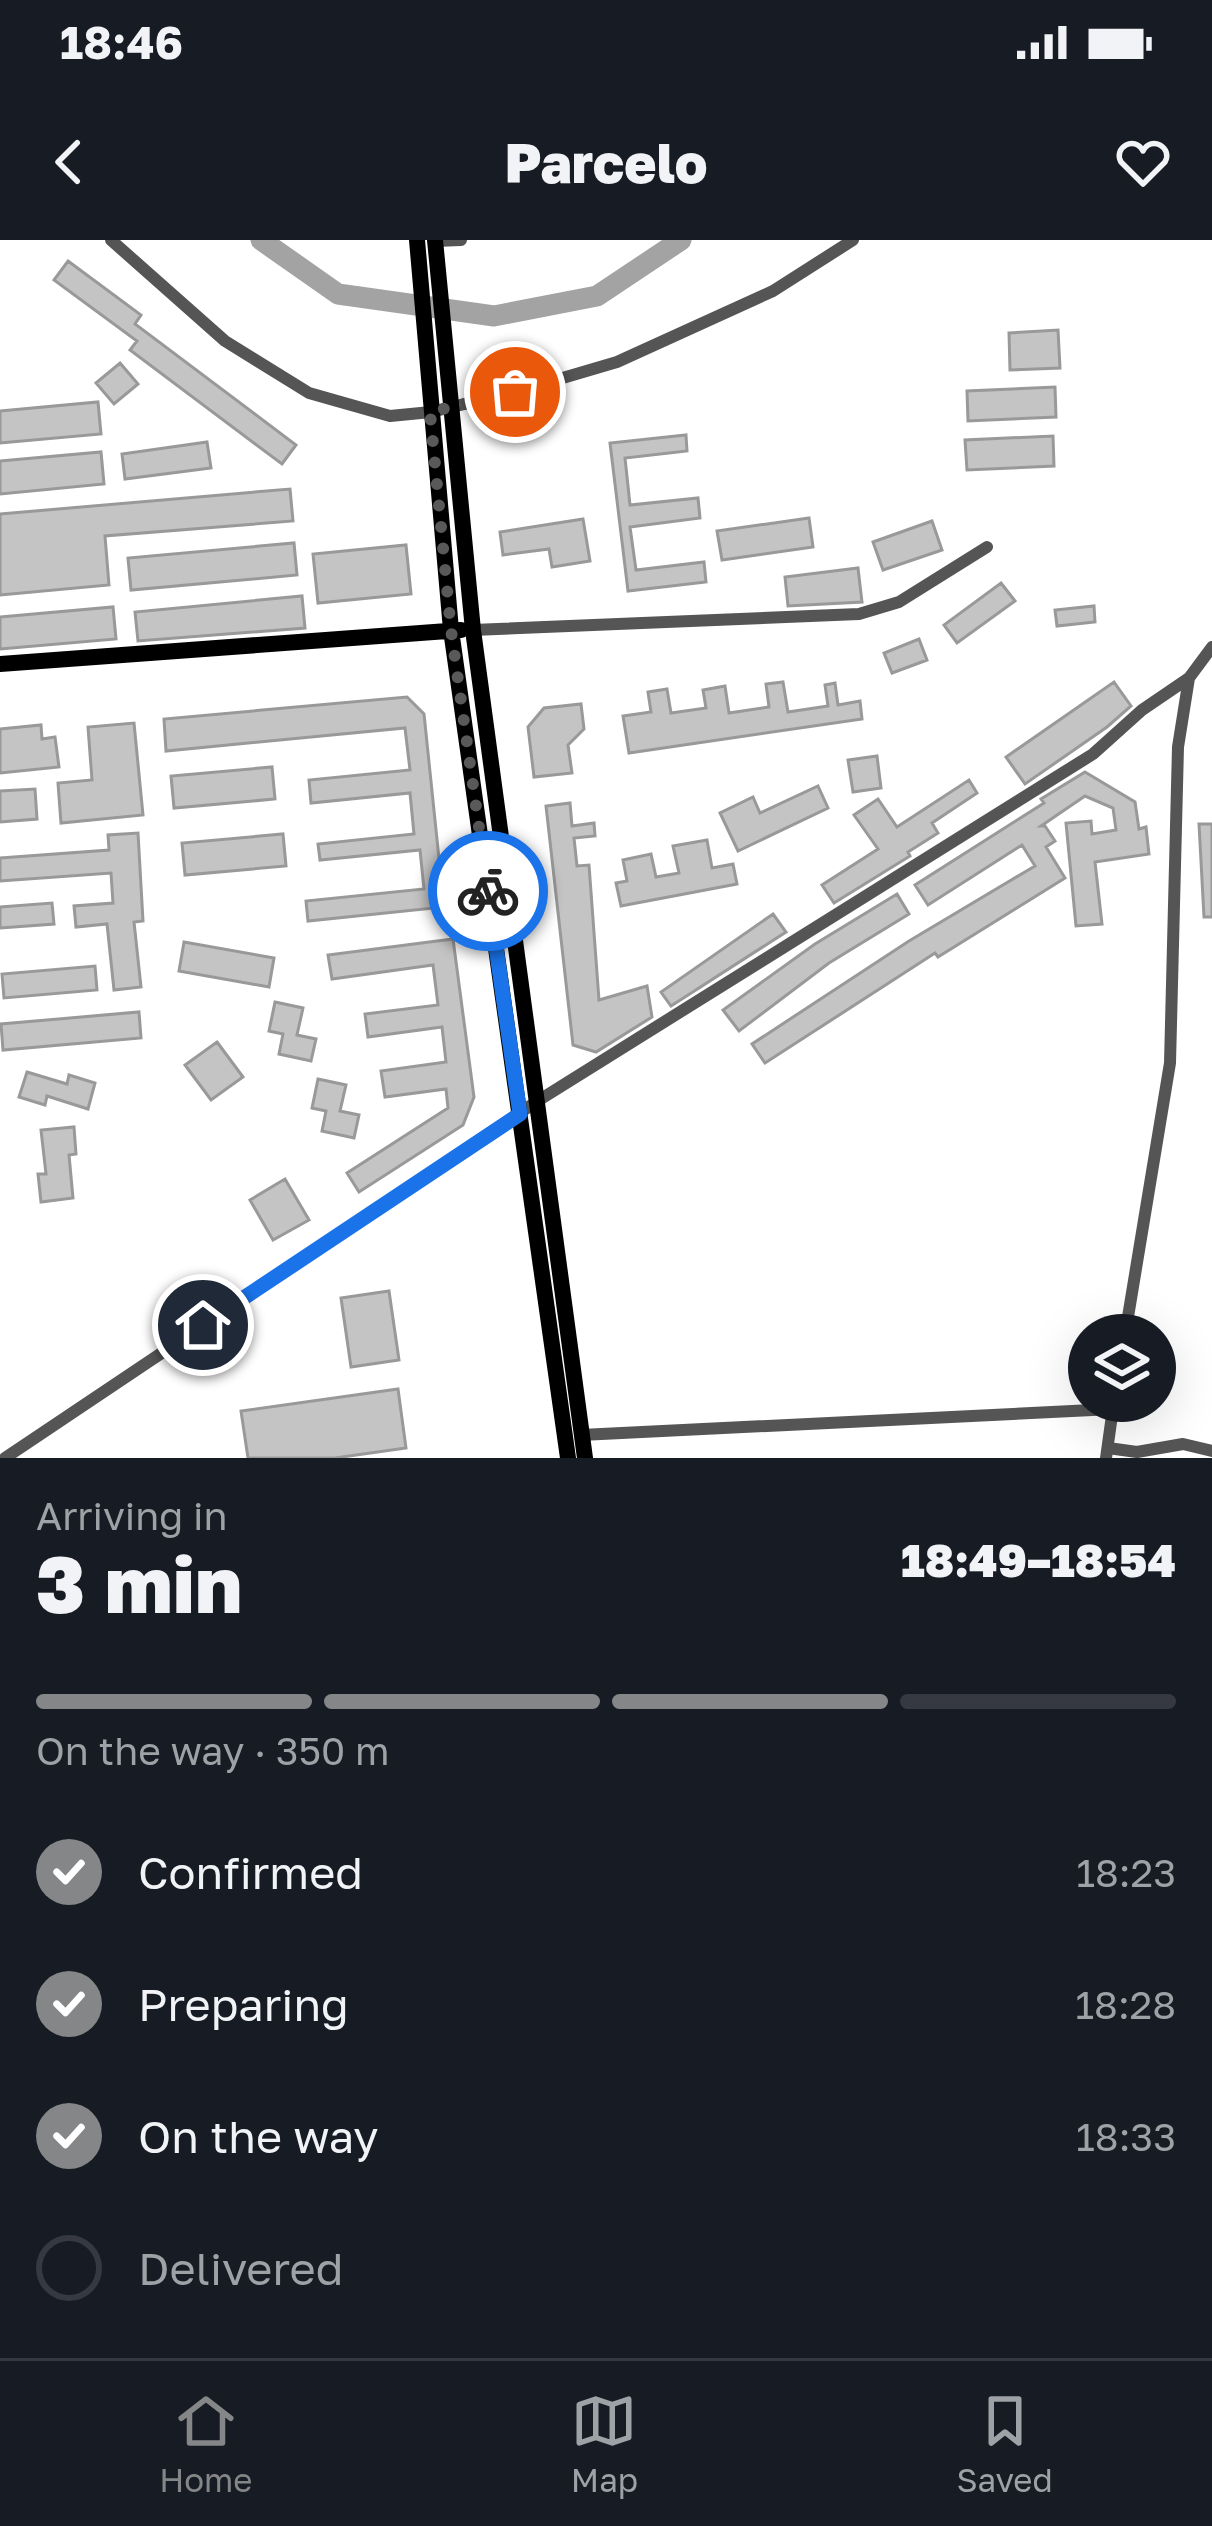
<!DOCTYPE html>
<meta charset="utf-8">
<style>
:root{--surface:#171b24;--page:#242831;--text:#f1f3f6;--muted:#9ea1a6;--line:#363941;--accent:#858687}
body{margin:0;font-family:"Golos Text",sans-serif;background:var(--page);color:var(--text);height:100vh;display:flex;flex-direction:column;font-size:45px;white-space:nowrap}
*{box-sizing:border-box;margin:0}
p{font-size:39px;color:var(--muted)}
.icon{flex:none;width:66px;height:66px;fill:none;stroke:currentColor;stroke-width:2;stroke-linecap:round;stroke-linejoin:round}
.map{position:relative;height:1218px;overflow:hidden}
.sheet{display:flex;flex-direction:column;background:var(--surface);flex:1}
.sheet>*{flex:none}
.tools{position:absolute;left:1068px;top:1074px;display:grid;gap:24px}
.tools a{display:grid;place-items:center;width:108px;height:108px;border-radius:50%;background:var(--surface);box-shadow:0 12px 48px #0002;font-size:60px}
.pin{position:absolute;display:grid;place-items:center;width:102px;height:102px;color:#fff;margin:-51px;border:6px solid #fff;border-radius:50%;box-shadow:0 3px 12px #0007}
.courier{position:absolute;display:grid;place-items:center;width:120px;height:120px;margin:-60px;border:9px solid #1a73e8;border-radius:50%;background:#fff;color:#222;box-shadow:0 3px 15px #0007}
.overview em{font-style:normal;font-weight:800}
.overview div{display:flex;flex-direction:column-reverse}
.overview{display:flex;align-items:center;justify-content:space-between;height:204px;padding:0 36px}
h1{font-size:78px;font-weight:800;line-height:90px}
.bar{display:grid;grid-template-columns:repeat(4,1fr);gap:18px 12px;align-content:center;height:144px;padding:0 36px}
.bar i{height:15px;border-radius:9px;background:var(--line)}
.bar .active{background:var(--accent)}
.bar p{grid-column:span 4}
ol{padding:0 36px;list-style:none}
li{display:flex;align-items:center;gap:36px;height:132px}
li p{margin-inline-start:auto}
li .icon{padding:12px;border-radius:50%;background:var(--accent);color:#fff;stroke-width:4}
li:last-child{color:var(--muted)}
li i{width:66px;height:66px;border:6px solid var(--line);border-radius:50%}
.status{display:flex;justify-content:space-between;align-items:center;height:84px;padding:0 60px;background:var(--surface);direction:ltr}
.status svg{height:33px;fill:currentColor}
header{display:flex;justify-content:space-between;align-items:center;height:156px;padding:0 36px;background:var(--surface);font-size:54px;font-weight:800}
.tabs{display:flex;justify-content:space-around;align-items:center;height:168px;border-top:3px solid var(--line);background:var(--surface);font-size:33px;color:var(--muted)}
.tabs a{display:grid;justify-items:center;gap:6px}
.tabs .active{color:var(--accent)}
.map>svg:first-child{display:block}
</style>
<div class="status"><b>18:46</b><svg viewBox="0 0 49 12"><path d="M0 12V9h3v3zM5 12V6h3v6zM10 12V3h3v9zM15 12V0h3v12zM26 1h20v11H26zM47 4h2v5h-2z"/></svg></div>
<header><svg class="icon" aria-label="back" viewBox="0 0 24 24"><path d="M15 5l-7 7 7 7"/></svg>Parcelo<svg class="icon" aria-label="heart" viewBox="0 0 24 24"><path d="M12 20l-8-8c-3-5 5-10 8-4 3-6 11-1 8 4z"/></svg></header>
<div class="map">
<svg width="1212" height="1218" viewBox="0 0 1212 1218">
<rect width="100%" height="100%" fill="#fff"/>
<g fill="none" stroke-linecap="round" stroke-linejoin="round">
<path stroke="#a3a3a3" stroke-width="21" d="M261,0L338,54L494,76L597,56L681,0"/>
</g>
<path fill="#c4c4c4" stroke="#999" stroke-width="3" d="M68,21L141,75L135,84L296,205L282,224L130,110L137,101L54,40Z
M1058,90L1060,128L1010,130L1009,93Z
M120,123L138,144L114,164L96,143Z
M1055,147L1056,177L968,181L967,151Z
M98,162L101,194L0,203V171Z
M686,195L687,211L625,218L630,265L698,258L700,278L630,287L636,330L704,322L706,342L628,351L610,203Z
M1053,196L1054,226L967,230L965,200Z
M207,202L211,228L125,239L122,214Z
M101,212L104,244L0,254V221Z
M290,249L293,281L105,296L109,345L0,355V274Z
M809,278L813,307L722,320L717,291Z
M583,279L590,321L552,327L549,309L503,315L500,292Z
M932,281L942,310L883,330L873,302Z
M294,303L297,335L131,350L128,318Z
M406,305L411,354L318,363L313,314Z
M858,328L862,362L788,366L785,337Z
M1001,343L1015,361L957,403L944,385Z
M302,356L305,388L138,401L135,372Z
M1094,366L1095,382L1057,386L1055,370Z
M113,367L116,399L0,409V377Z
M919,399L927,420L892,433L884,413Z
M783,442L788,472L828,466L825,445L835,443L838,465L860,461L862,479L629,513L623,476L651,472L648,452L667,449L671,473L706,468L703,450L725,446L729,473L769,467L766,444Z
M1114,442L1131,466L1107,487L1025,544L1006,517Z
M407,457L424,474L444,667L308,681L306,661L424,649L420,610L320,620L318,604L414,594L410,553L311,563L309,540L410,530L405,488L166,511L164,479Z
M581,464L584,489L568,505L572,533L534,537L528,487L544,468Z
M134,483L143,575L61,583L58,543L92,540L88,487Z
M41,485L42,499L55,497L59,527L0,533V489Z
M877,516L881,548L853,552L848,520Z
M272,527L275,559L174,568L171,536Z
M1085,532L1135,562L1139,589L1146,587L1149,614L1095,622L1102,684L1076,686L1066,583L1091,581L1092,594L1116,590L1113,568L1085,556L1041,586H1045L1055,601L1046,607L1065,638L938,717L935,713L765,823L752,804L909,701L1035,626L1022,605L928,665L915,645L1044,563L1041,559Z
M969,540L977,553L932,583L938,593L908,612L910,616L834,663L822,645L878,609L854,575L878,559L897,587Z
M818,546L828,568L738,611L720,573L753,557L760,573Z
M35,549L37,579L0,582V551Z
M570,563L572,586L594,583L595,596L574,598L577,626L589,625L599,760L647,746L652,777L596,812L573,805L546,566Z
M1199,584H1212V677H1204Z
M138,593L143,681L134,682L141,747L114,750L107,684L76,687L74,666L113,663L111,633L0,641V618L109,610L108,595Z
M283,594L286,626L185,635L182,603Z
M707,600L712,628L733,624L737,644L621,666L616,643L627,641L623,620L651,614L656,637L679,633L673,606Z
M897,654L909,674L829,723L739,791L723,770L815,704Z
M52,663L54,684L0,688V667Z
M773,674L786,692L671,766L661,752Z
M453,699L474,857L463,885L359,952L347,933L448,868L446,849L385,857L381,831L446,822L442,787L368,797L365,774L438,765L433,725L332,739L328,715Z
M184,702L274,718L269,747L179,731Z
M95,726L97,750L4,758L2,734Z
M275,762L303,768L297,795L316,799L311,821L279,814L283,794L269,791Z
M139,772L141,798L3,810L1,784Z
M217,802L243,837L211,860L185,825Z
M27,832L67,844L69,835L95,843L88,869L47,856L45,865L19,857Z
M318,839L346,845L340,871L359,875L354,898L322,891L326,871L312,868Z
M74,887L76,914L69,915L73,958L41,962L38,934H46L41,890Z
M285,939L309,980L273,1000L250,960Z
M389,1051L399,1120L351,1127L341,1058Z
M398,1149L406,1208L335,1218H248L241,1171Z"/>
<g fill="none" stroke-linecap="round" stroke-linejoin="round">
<path stroke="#555" stroke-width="12" d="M111,0L225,101L309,153L390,176L431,172L515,152L617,122L773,51L853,0
M435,1L461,0
M473,390L859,374L899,362L987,307
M1125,1095L1170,823L1178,507L1189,438
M581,1195L1113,1169
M1108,1208L1137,1212L1183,1204L1212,1211
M5,1218L536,862L1093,514L1142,470L1189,438L1212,407
M1106,1218L1114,1161"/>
<path stroke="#000" stroke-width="16" d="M417,0L451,390L568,1218
M435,0L473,390L585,1218
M0,424L461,390"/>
</g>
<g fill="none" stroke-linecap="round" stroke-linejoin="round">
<path stroke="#595959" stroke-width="12" stroke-dasharray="0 21.6" d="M488,651L451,390L430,172L515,152"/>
<path stroke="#1a73e8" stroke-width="15" d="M203,1085L520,874L488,651"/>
</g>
</svg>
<div class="tools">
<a><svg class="icon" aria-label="layers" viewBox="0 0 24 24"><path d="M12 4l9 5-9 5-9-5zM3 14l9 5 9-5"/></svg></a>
</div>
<div class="pin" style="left:515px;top:152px;background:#ea580c"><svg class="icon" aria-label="bag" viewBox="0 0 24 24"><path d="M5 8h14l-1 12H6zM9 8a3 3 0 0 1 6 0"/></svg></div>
<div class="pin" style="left:203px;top:1085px;background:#1f2937"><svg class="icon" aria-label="home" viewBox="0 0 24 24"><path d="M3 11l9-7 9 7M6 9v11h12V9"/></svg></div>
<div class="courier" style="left:488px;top:651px"><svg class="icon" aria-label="bike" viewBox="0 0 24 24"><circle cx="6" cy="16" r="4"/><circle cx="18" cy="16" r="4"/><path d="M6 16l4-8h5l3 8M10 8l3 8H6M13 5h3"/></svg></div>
</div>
<section class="sheet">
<div class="overview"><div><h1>3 min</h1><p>Arriving in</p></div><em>18:49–18:54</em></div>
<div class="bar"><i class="active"></i><i class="active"></i><i class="active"></i><i></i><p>On the way · 350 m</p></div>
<ol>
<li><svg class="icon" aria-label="check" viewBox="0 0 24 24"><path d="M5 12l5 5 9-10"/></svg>Confirmed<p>18:23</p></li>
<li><svg class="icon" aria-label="check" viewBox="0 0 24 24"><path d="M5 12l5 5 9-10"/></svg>Preparing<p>18:28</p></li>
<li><svg class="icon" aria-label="check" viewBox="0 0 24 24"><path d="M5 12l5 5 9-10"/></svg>On the way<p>18:33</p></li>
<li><i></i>Delivered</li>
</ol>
</section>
<nav class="tabs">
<a class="active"><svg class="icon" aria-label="home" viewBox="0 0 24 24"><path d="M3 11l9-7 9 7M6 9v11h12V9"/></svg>Home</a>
<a><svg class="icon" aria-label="map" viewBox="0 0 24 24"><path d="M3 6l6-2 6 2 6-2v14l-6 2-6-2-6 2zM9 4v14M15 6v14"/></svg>Map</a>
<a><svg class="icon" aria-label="saved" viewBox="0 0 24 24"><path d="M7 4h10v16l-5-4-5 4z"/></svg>Saved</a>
</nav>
